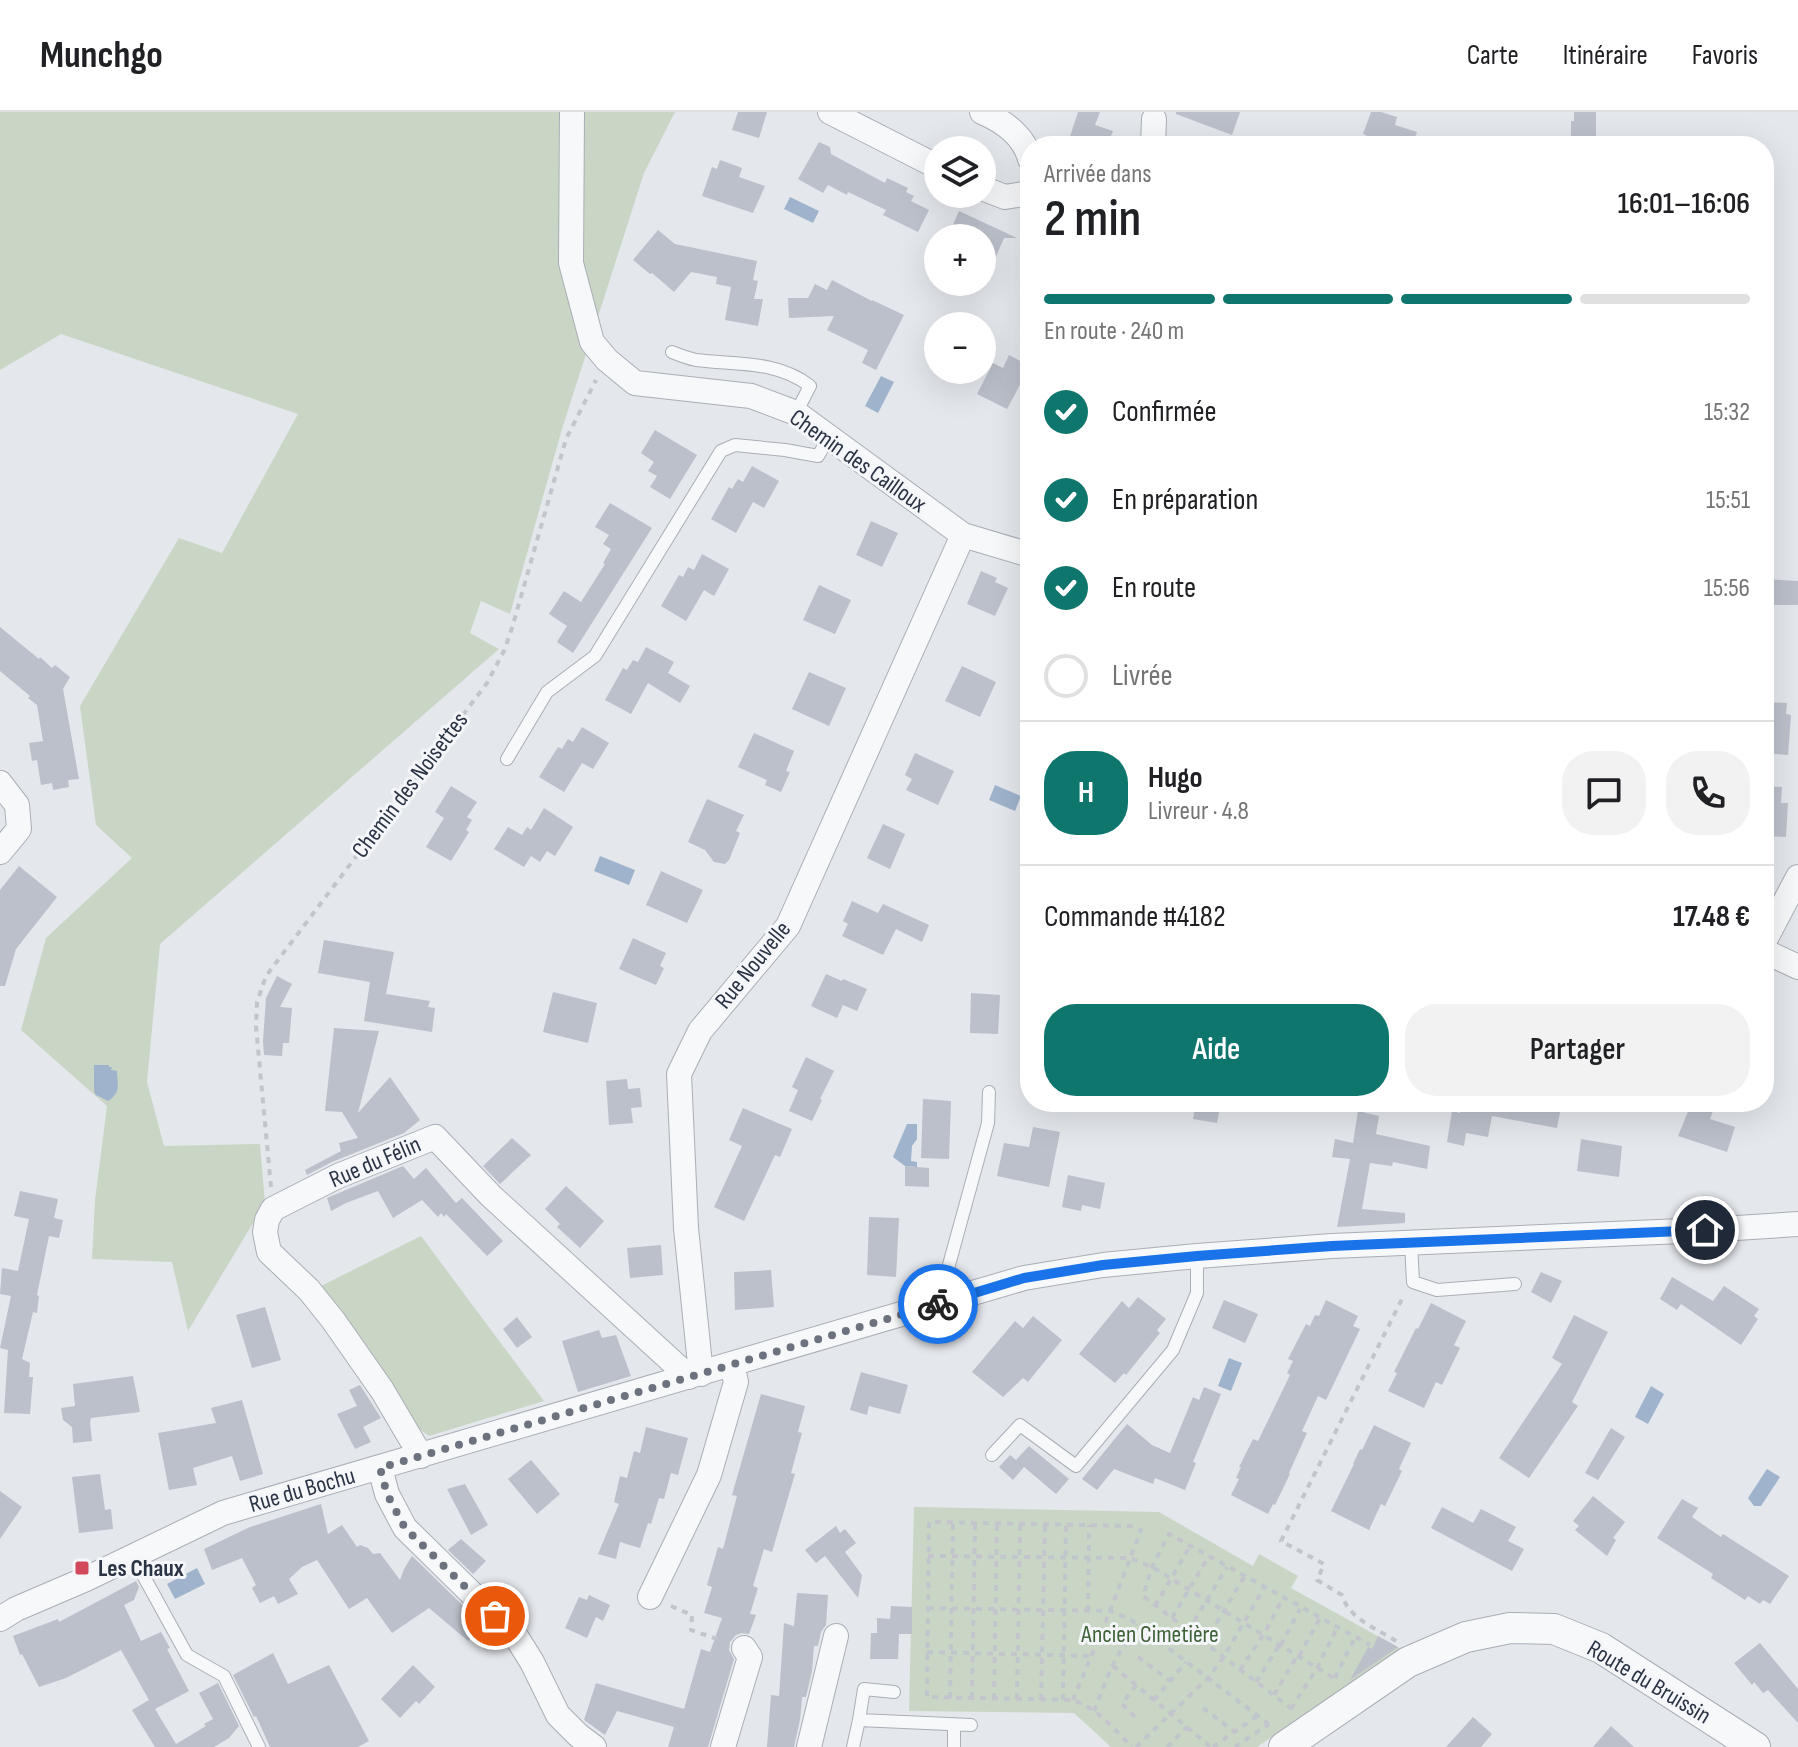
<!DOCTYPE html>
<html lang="fr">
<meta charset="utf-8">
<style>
:root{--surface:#fff;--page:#f2f2f2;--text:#202124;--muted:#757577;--line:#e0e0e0;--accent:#0f766e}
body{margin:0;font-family:"Sofia Sans Condensed",sans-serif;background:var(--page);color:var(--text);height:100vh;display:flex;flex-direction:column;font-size:30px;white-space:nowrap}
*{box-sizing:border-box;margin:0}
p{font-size:26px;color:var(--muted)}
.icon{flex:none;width:44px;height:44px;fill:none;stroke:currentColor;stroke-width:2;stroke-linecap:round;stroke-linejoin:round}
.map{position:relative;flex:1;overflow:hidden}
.drawer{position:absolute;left:1020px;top:24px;width:754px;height:976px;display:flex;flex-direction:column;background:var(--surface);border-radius:32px;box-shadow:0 8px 32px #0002}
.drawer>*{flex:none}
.controls{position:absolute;left:924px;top:24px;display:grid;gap:16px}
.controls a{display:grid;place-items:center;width:72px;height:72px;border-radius:50%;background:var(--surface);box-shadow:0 8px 32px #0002;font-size:40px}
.pin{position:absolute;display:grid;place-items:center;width:68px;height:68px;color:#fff;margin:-34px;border:4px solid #fff;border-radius:50%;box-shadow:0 2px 8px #0007}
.courier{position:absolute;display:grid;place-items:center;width:80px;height:80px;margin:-40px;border:6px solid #1a73e8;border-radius:50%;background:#fff;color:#222;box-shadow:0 2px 10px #0007}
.summary em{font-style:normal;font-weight:600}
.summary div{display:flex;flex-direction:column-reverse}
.summary{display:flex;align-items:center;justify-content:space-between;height:136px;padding:0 24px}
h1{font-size:52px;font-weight:600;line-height:60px}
.bar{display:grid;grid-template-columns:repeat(4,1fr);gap:12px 8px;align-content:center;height:96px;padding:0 24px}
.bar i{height:10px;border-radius:6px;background:var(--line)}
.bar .selected{background:var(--accent)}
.bar p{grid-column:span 4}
.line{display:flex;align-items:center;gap:20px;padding:0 24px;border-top:2px solid var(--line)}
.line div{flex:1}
.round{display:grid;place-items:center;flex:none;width:84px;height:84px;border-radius:32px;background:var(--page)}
ol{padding:0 24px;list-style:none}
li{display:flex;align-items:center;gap:24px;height:88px}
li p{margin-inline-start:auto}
li .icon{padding:8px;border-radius:50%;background:var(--accent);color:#fff;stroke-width:4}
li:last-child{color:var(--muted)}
li i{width:44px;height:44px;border:4px solid var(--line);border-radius:50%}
.cta{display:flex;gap:16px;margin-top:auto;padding:16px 24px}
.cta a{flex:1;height:92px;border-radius:32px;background:var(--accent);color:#fff;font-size:32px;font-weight:600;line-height:92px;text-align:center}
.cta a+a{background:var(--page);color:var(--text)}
header{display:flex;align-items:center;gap:48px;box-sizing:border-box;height:112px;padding:0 40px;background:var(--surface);border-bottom:2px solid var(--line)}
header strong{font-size:38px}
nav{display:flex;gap:44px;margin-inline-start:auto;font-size:28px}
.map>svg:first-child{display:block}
</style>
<header>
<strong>Munchgo</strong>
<nav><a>Carte</a><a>Itinéraire</a><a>Favoris</a></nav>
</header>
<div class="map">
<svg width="1798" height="1635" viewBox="0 0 1798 1635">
<rect width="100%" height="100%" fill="#e4e7ec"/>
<path fill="#c9d6c5" d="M0,0H675L644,61L562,317L510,502L481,489L470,521L499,537L160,832L147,970L164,1034L260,1032L265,1091L188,1219L172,1150L92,1147L95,1088L107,994L21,918L46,826L132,746L96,713L80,594L179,426L222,441L298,302L61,222L0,258Z
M421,1124L544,1289L429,1324L415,1314L317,1176Z
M914,1395L1159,1400L1253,1454L1259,1442L1298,1464L1291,1476L1401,1537L1257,1635H1111L1074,1601L909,1599Z"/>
<path fill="#9fb4cc" d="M790,85L819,99L813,111L784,97Z
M881,264L894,270L878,301L865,294Z
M995,673L1021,684L1015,699L989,688Z
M600,744L635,758L629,773L594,759Z
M94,953H109V955H112L111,958L117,959C117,972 122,980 108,989L96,983L94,980Z
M907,1012H917V1027L912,1034L911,1049L917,1050V1055L905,1054L893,1045Z
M1229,1246L1242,1251L1231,1279L1218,1274Z
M1651,1274L1664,1282L1648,1312L1635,1305Z
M1767,1357L1780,1365L1761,1394H1754L1748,1386Z
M197,1456L205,1472L175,1487L167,1472Z"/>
<path fill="#bbc0ca" d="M738,0H767L759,26L732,18Z
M1078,0H1100L1095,13L1113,19L1107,34H1067Z
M1176,0H1240L1232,23L1176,2Z
M1371,0H1381L1397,5L1395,13L1417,20L1412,34H1375L1372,26L1363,22Z
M1574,0H1596V34H1571V9H1574Z
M819,30L830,35L831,42L885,71L887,66L908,76L906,80L914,84L911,89L929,98L918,120L883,103L886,98L848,80L847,83L828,73L823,81L798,67Z
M720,48L742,56L739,65L765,74L753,101L702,84L712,55L717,57Z
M959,99L1017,126H1004L982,177V126H947Z
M658,118L675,132L757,149L753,168L758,169L754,187H763L758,214L725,208L731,175L716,172L717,165L691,160L674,180L652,161L650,162L633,148Z
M832,168L872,189V188L904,203L876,258L862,251L868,238L827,218L834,204L789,206L788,186H808L815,172L827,178Z
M1009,243L1030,254V273L1022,269L1007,297L977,282L993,251L1003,256Z
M655,318L697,343L670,387L650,375L657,364L648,359L654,350L641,341Z
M752,354L779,369L764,396L753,390L736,421L711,407L729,375L732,377L738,367L743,370Z
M610,391L652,416L573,541L557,530L567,514L549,502L564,479L581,490L605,452L603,451L611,437L603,432L609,423L595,415Z
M871,409L898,421L882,455L856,443Z
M702,442L729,457L714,484L704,478L686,509L661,494L679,463L683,465L688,455L694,458Z
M981,459L997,466L995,470L1008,476L995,504L967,492Z
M1764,467L1798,469V493H1764Z
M819,473L851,488L835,522L803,508Z
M0,515L39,547L40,545L52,556L55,553L70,565L63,577L79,667L68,668L69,675L53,678L52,671L41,673L37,648L32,649L29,631L43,629L37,593L28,586L30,584L0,559Z
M646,535L674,550L668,561L690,574L680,591L648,571L631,602L605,588L623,556L627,558L633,548L638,550Z
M962,554L996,570L980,605L945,589Z
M809,560L846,576L829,614L792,597Z
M1764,590L1787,591L1786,602L1791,603L1788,643L1764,641Z
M582,615L609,631L593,657L582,651L564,680L539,665L558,635L562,637L568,627L573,630Z
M754,621L794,639L786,659L790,660L781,680L765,673L767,668L738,655Z
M915,641L954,659L938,693L906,678L912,667L905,663Z
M451,674L477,690L467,705L472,708L466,718L469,720L451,749L426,735L444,706L435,700Z
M1764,674L1782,675L1781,691H1788L1786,725L1764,724Z
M707,687L744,703L736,719L740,721L729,748L725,752L714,750L705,738L688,730Z
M544,696L573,715L555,744L547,739L540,750L531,744L524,755L494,737L508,715L522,723L527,715L531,718Z
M883,712L905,722L890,757L867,746Z
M19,754L57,785L16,837L5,874H0V778Z
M661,759L703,778L687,811L646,793Z
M852,789L878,801L883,792L929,813L922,830L896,817L883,843L842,824L848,812L843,809Z
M633,826L666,841L660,854L664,856L656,873L619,857Z
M324,828L394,840L386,882L430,889L428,895L435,896L432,920L364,909L370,870L318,861Z
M826,862L842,869L843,867L867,877L857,899L843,893L837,906L811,894Z
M277,864L292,872L280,895L292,896L289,931H283L282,944L264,943L263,929L266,886Z
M553,880L597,891L588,931L543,920Z
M971,881L1000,883L998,922L970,921Z
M334,916L379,919L358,1001L390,965L420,1008L404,1021L332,1050L307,1063L305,1058L341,1039L339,1031L358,1026L342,1000L325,999Z
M806,945L834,959L820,987L822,988L812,1009L789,999L798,978L792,975Z
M627,967L628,977L640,976L642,995L631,996L633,1011L609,1013L606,969Z
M923,987L951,989L949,1047L921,1046Z
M1196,990H1221L1217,1011L1193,1007Z
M1462,990H1562L1557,1016L1492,1004L1488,1025L1466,1021L1464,1034L1447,1030L1452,999L1460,1001Z
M1692,990H1716L1710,1007L1735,1015L1727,1040L1678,1024Z
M743,996L792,1017L780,1045L775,1043L744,1109L714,1095L742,1034L729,1028Z
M1358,999L1379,1004L1376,1022L1430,1034L1427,1057L1393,1050L1392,1054L1370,1051L1362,1097L1405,1101V1111L1337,1115L1350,1047L1332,1045L1335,1027L1353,1031Z
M1033,1015L1060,1020L1049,1075L997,1064L1004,1031L1029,1035Z
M512,1026L531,1043L500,1072L483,1054Z
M1581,1027L1622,1034L1619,1065L1577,1059Z
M403,1054L414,1067L426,1056L456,1091L462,1086L503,1129L487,1144L446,1102L444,1105L441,1101L438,1105L422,1088L393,1106L378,1079L346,1091L331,1099L327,1086Z
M905,1054L929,1056V1075L905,1074Z
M1068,1063L1105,1071L1100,1097L1082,1093L1081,1099L1062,1095Z
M566,1074L604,1109L580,1136L557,1115L560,1112L545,1097Z
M20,1079L58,1087L54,1106L63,1108L59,1126L49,1124L37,1183L39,1184L37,1201L33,1200L22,1247L30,1251L29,1265H33L30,1302L4,1301L8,1238L0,1236L11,1184L0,1182L2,1156L18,1159L29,1107L14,1104Z
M869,1105L899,1106L896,1165L867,1163Z
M661,1133L663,1163L630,1166L627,1136Z
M771,1158L774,1195L735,1198L734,1160Z
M1541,1160L1562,1169L1551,1191L1531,1180Z
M1672,1165L1713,1189L1724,1174L1759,1197L1754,1204L1758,1207L1741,1233L1681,1192L1677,1198L1660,1187Z
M1138,1185L1166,1207L1157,1218L1160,1221L1126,1263L1124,1261L1115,1271L1079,1242L1122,1189L1129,1196Z
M1224,1188L1258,1202L1245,1231L1212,1216Z
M1326,1188L1358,1204L1353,1214L1360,1217L1326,1288L1318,1284L1302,1319L1307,1321L1289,1361L1290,1362L1275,1393L1273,1392L1268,1402L1231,1383L1239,1367L1236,1366L1241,1355H1239L1253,1327L1258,1329L1290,1263L1287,1261L1293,1249L1288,1247L1306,1212L1310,1214L1315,1203L1319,1204Z
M1431,1191L1466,1209L1454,1233L1460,1236L1442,1273L1436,1270L1424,1296L1388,1279L1397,1261L1394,1260L1416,1216L1418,1217Z
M265,1195L281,1248L252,1256L236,1203Z
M1574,1203L1608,1220L1572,1290L1578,1294L1529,1366L1499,1346L1562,1252L1552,1246Z
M1033,1204L1062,1228L1028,1270L1023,1266L1003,1285L972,1260L1015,1209L1023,1216Z
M517,1205L532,1225L517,1236L503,1217Z
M599,1218L602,1226L616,1223L631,1264L578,1280L562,1229Z
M861,1260L908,1273L900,1302L869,1294L867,1303L850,1298Z
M133,1264L140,1300L91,1306L90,1310L92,1329L73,1331L72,1315L63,1308L61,1296L75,1294L73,1272Z
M360,1273L381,1306L363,1315L371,1330L355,1337L337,1302L357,1294L349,1278Z
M1204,1275L1221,1282L1193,1350L1196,1351L1185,1378L1155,1366L1153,1372L1114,1357L1097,1378L1082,1367L1127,1312L1152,1333L1170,1341L1193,1285L1199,1288Z
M761,1282L805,1294L798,1320L802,1321L791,1361L795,1362L772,1440L764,1437L753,1474L758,1476L750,1502L756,1503L749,1522L742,1521L736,1523L730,1530L729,1538L734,1547L708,1635H668L674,1615L617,1599L605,1623L584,1608L596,1571L684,1597L701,1537L710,1540L722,1506L704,1501L712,1475L707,1473L718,1435L723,1437L737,1384L732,1383Z
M242,1288L263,1362L240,1369L232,1344L193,1356L197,1373L169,1378L158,1321L216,1311L211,1296Z
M1374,1313L1411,1331L1399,1357L1402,1359L1385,1394L1381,1392L1369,1418L1331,1399L1354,1352H1353L1360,1337L1362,1338Z
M646,1315L688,1326L678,1363L671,1361L664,1387L659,1386L651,1412L648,1411L640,1436L620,1430L616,1447L598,1442L619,1392L614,1390L620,1364L627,1366L634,1339L640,1341Z
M1611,1316L1625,1325L1598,1368L1585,1361Z
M1029,1334L1069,1367L1056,1382L1024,1355L1013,1368L999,1355L1010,1343L1022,1353L1016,1348Z
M531,1348L560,1382L537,1402L508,1367Z
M100,1362L105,1398L111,1397L113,1417L79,1421L72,1365Z
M465,1372L488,1413L471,1423L447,1377Z
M0,1379L22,1395L0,1427Z
M1593,1384L1625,1410L1613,1426L1616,1428L1607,1444L1575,1418L1579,1414L1573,1409Z
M1682,1387L1698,1396L1692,1405L1721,1425L1723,1422L1789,1464L1770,1492L1763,1488L1760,1492L1748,1484L1745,1488L1711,1466L1713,1462L1657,1426Z
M321,1392L328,1422L342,1413L357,1435L360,1433L368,1436L373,1442L380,1441L400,1468L404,1457L412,1444L488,1518L478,1531L472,1525L468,1529L429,1496L392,1521L367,1486L349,1497L317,1448L302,1455L289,1467L298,1482L278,1492L274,1484L260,1491L252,1476L256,1473L242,1446L212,1458L204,1437L250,1415Z
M1442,1395L1473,1411L1481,1397L1516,1415L1508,1429L1524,1437L1512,1459L1431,1416Z
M836,1414L840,1421L845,1417L856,1431L845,1440L862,1463L858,1486L825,1444L816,1451L805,1438Z
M461,1427L486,1449L473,1462L448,1438Z
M136,1469L139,1475L134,1488L124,1493L141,1529L161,1520L170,1536L167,1537L189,1579L155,1597L176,1632L206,1614L204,1612L213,1607L199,1581L218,1571L239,1614L229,1626L214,1635H155L132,1598L149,1588L121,1538L66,1566L39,1575L22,1542L20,1543L13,1524L58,1507L59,1510Z
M797,1481L828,1483L826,1513L821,1520L818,1534H814L812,1559L806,1585H802L800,1608L794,1635H767L771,1583L779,1584L784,1511L794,1514Z
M589,1483L610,1493L603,1509L596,1505L587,1526L565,1516L579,1485L587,1488Z
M891,1494L912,1495V1522H899L898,1547H870L871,1521H877V1506L890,1507Z
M1378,1524L1398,1535L1350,1568L1368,1535L1372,1537Z
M1760,1531L1798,1577V1611L1768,1578L1763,1581L1754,1570L1752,1573L1734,1551Z
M273,1541L288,1572L329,1553L369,1629L358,1635H270L256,1604L254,1605L233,1563Z
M413,1553L435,1575L419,1592L416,1589L400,1606L381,1587Z
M1473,1605L1492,1622L1481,1635H1446Z
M1611,1614L1634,1635H1593Z"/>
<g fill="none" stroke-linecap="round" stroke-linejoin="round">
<defs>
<path id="service" d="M672,240C679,243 687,246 696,248C735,253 777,248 810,274L796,301
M507,647L547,580L595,544L721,339L735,333L785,338L818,344L829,325
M1411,1131L1413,1170L1437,1178L1515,1172
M947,1189L944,1171L988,1011L989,980
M992,1343L1020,1313L1076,1354L1173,1238L1197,1181V1144
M133,1445L187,1543L224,1564L259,1635
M859,1608L864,1577L894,1580
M954,1612V1635
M853,1635L859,1608L971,1613"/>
<path id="minor" d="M572,0L571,151L592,230L607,248L635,271L751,284L796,301L963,423L1030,443
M830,0L938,55
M982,0C1003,9 1024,24 1030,47
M1153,34L1154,7
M982,76L1005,85L1030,81
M0,671L17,693L19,717L0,740
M1764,830L1798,765
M1764,839L1798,855
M701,1262L686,1116L679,962L700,919L788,814L963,423
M421,1344L382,1278L333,1208L309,1178L269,1140L265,1120L267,1108L273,1097L338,1064L435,1025L491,1084L689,1265
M380,1356L387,1382L405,1416L517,1526L532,1550L558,1603L578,1623L594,1635
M650,1485L709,1363L736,1270L732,1253
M0,1507L16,1497L86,1467L223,1401L1024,1166L1103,1153L1197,1144L1332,1134L1705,1118L1798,1112
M723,1635L750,1545L744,1536
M809,1635L836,1524"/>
<path id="tertiary" d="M1284,1635L1408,1550L1466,1525L1510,1516L1554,1517L1601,1536L1755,1635"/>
</defs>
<use href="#service" stroke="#a9aeb7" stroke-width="14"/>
<use href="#minor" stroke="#a9aeb7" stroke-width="26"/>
<use href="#tertiary" stroke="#a9aeb7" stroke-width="32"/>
<path stroke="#c2c5cb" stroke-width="4" stroke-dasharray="6 6" stroke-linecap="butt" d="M271,1075L256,915L257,890L266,864L487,571L504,539L512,516L566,327L596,268
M928,1444L1130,1446L1152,1455L1337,1568
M671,1494L692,1503L691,1518L723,1529
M1155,1494L1190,1434
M928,1496L1110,1499L1130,1507L1270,1613
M1088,1499L1089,1413
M1172,1506L1209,1444
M1188,1519L1227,1455
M1396,1529C1377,1517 1348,1506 1342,1483L1317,1468L1324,1452L1281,1429L1404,1183
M1204,1532L1244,1465
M1281,1533L1300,1497
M927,1540L1092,1544
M1299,1544L1320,1506
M1138,1545L1170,1569
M1113,1554L1211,1635
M1240,1558L1264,1522L1283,1486
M1335,1566L1355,1525
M1256,1570L1280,1532
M1136,1573L1122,1592L1138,1608
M1274,1583L1297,1544
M950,1586L953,1410
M972,1586L975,1411
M994,1587L997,1412
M1017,1587L1020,1412
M1041,1588L1045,1413
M1063,1588L1066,1413
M1073,1588L1110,1499L1141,1418L1130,1414L929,1410L927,1585L1073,1588C1097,1596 1115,1618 1132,1635
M1154,1588L1186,1550
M1203,1596L1235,1620
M1291,1597L1317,1556L1337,1516
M1292,1597L1143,1484L1152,1455L1169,1422L1370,1533
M1094,1599L1111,1556L1136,1512
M1136,1635L1208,1566L1223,1546L1264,1476
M1167,1635L1187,1615
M1213,1635L1257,1604
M1235,1635L1269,1612"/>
<use href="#service" stroke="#f7f8fa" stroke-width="12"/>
<use href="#minor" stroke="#f7f8fa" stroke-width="24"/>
<use href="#tertiary" stroke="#f7f8fa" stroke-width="30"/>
</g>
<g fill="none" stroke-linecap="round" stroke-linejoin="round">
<path stroke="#6c737f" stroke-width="8" stroke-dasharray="0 14.4" d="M495,1504L405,1416L387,1382L380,1356L938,1192"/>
<path stroke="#1a73e8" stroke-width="10" d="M938,1192L1024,1166L1103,1153L1197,1144L1332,1134L1705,1118"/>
</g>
<rect fill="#d1495b" stroke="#f4f6f9" stroke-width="3" x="74" y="1448" width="16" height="16" rx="4"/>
<g text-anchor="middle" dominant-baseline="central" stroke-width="6" stroke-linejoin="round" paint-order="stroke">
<g font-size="24" fill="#2b3445" stroke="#f4f6f9">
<text transform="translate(858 349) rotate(35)">Chemin des Cailloux</text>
<text transform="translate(410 673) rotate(-53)">Chemin des Noisettes</text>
<text transform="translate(753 853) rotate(-51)">Rue Nouvelle</text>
<text transform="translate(375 1050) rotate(-23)">Rue du Félin</text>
<text transform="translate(302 1378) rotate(-16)">Rue du Bochu</text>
<text transform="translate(1649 1570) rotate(31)">Route du Bruissin</text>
</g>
<g font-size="24" font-weight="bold" fill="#2b3445" stroke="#f4f6f9" text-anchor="start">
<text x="98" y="1456">Les Chaux</text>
</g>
<g font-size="24" fill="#3f6138" stroke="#f4f6f9">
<text x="1150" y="1522">Ancien Cimetière</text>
</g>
</g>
</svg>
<div class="controls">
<a><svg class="icon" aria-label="layers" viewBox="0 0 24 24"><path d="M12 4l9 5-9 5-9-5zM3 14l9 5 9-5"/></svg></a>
<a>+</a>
<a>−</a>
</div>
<div class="pin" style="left:495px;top:1504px;background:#ea580c"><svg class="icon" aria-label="bag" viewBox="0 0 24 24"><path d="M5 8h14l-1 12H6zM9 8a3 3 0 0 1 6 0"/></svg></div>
<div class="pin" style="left:1705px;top:1118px;background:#1f2937"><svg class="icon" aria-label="home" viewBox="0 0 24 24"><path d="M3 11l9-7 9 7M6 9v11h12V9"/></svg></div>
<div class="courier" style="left:938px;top:1192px"><svg class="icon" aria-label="bike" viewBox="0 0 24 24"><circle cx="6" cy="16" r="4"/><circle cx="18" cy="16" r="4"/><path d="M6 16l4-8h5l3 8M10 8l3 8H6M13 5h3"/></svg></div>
<section class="drawer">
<div class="summary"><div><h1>2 min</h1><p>Arrivée dans</p></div><em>16:01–16:06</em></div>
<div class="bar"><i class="selected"></i><i class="selected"></i><i class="selected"></i><i></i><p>En route · 240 m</p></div>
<ol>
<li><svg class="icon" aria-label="check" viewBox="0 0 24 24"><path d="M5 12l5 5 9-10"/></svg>Confirmée<p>15:32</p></li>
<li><svg class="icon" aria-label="check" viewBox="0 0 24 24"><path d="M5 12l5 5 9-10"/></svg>En préparation<p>15:51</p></li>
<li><svg class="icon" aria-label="check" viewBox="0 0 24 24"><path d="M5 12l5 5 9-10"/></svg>En route<p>15:56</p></li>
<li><i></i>Livrée</li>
</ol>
<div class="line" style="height:144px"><b class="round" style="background:var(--accent);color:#fff">H</b><div><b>Hugo</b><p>Livreur · 4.8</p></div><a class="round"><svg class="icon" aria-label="chat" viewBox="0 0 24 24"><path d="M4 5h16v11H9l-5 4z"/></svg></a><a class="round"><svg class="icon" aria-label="phone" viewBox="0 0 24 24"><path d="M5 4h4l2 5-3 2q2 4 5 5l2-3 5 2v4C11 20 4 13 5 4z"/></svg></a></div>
<div class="line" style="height:104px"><div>Commande #4182</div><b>17.48 €</b></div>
<div class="cta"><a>Aide</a><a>Partager</a></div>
</section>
</div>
